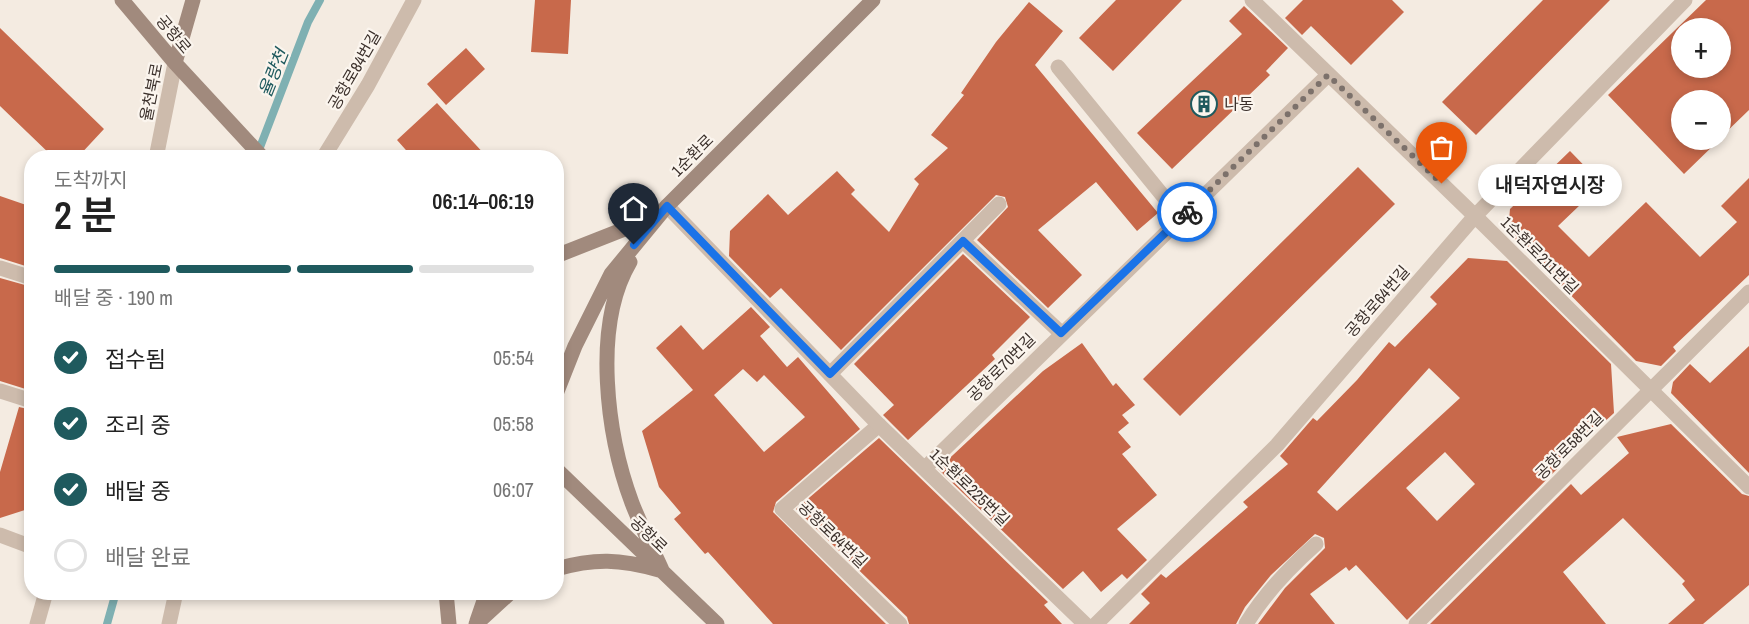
<!DOCTYPE html>
<html lang="ko">
<meta charset="utf-8">
<style>
:root{--surface:#fff;--page:#f2f2f2;--text:#222;--muted:#767676;--line:#e0e0e0;--accent:#1f5a5e}
body{margin:0;font-family:"Archivo Narrow","Noto Sans KR",sans-serif;background:var(--page);color:var(--text);height:100vh;display:flex;flex-direction:column;font-size:22px;white-space:nowrap}
*{box-sizing:border-box;margin:0}
p{font-size:20px;color:var(--muted)}
.icon{flex:none;width:33px;height:33px;fill:none;stroke:currentColor;stroke-width:2;stroke-linecap:round;stroke-linejoin:round}
.map{position:relative;flex:1;overflow:hidden}
.panel{position:absolute;left:24px;top:150px;width:540px;height:450px;display:flex;flex-direction:column;background:var(--surface);border-radius:24px;box-shadow:0 3px 9px #0003}
.panel>*{flex:none}
.buttons{position:absolute;left:1671px;top:18px;display:grid;gap:12px}
.buttons a{display:grid;place-items:center;width:60px;height:60px;border-radius:50%;background:var(--surface);box-shadow:0 3px 9px #0003;font-size:30px}
.pin{position:absolute;display:grid;place-items:center;width:51px;height:51px;color:#fff;margin:-62px -26px;border-radius:50% 50% 50% 0;rotate:-45deg;box-shadow:0 0 6px #0007}
.pin .icon{rotate:45deg}
.courier{position:absolute;display:grid;place-items:center;width:60px;height:60px;margin:-30px;border:4px solid #1a73e8;border-radius:50%;background:#fff;color:#222;box-shadow:0 2px 8px #0007}
.bubble{position:absolute;height:42px;border-radius:21px;background:var(--surface);box-shadow:0 3px 9px #0003;font-size:20px;font-weight:600;line-height:42px;text-align:center}
.summary em{font-style:normal;font-weight:600}
.summary div{display:flex;flex-direction:column-reverse}
.summary{display:flex;align-items:center;justify-content:space-between;height:102px;padding:0 30px}
h1{font-size:39px;font-weight:600;line-height:45px}
.bar{display:grid;grid-template-columns:repeat(4,1fr);gap:9px 6px;align-content:center;height:72px;padding:0 30px}
.bar i{height:8px;border-radius:4px;background:var(--line)}
.bar .selected{background:var(--accent)}
.bar p{grid-column:span 4}
ol{padding:0 30px;list-style:none}
li{display:flex;align-items:center;gap:18px;height:66px}
li p{margin-inline-start:auto}
li .icon{padding:6px;border-radius:50%;background:var(--accent);color:#fff;stroke-width:4}
li:last-child{color:var(--muted)}
li i{width:33px;height:33px;border:3px solid var(--line);border-radius:50%}
.map>svg:first-child{display:block}
</style>
<div class="map">
<svg width="1749" height="624" viewBox="0 0 1749 624">
<rect width="100%" height="100%" fill="#f4ebe1"/>
<g fill="none" stroke-linecap="round" stroke-linejoin="round">
<path stroke="#7fb0b2" stroke-width="8" d="M257,155L308,22L320,0
M107,624L116,592"/>
</g>
<path fill="#c8694b" fill-rule="evenodd" d="M535,0H571L568,54L531,52Z
M1116,0H1182L1113,71L1079,38Z
M1303,0H1392L1404,12L1351,65L1311,26L1302,35L1285,18Z
M1543,0H1610L1476,135L1442,102Z
M1706,0H1749V110L1720,138V100H1682V140H1719L1684,174L1608,95ZM1682,28H1720V68H1682Z
M1029,2L1063,31L1035,65L1158,213L1137,231L1096,182L1038,230L1082,275L1048,308L977,240L1008,207L1005,197L996,195L841,350L781,288L770,298L729,256L730,231L768,194L788,215L837,171L855,190L851,194L889,232L919,184L914,179L948,148L931,135L964,95L961,93L996,42Z
M1244,6L1288,48L1266,71L1270,75L1172,169L1137,133L1242,34L1229,21Z
M0,28L104,129L77,158H54L0,106Z
M466,48L485,69L446,105L427,84Z
M437,103L488,158H413L397,140Z
M1570,151L1602,184L1558,226L1589,257L1646,202L1700,257L1737,222L1721,206L1749,178V275L1673,347L1676,351L1661,366L1636,361L1508,232L1510,209Z
M1358,167L1395,204L1180,416L1143,379Z
M0,196L32,207V268L0,258Z
M963,254L1030,317L992,355L995,359L908,440L883,415L894,405L854,364Z
M1468,258L1507,261L1611,364L1614,413L1602,424L1599,421L1553,465L1557,469L1407,620L1356,565L1349,571L1346,567L1310,594L1335,624H1258L1285,588L1325,548L1324,538L1315,534L1271,575L1245,607L1236,624H1129L1150,603L1141,594L1161,574L1166,578L1248,507L1243,502L1288,464L1280,456L1313,418L1317,421L1357,380L1389,342L1395,347L1437,304L1430,297ZM1429,368L1460,398L1337,511L1317,492ZM1445,452L1475,484L1437,521L1406,488Z
M0,278L32,287V391L0,381Z
M751,307L770,327L760,336L787,367L798,357L860,429L776,502L773,512L886,624H773L708,552L705,554L674,519L681,513L659,487L642,431L693,390L656,348L681,325L703,350ZM743,369L757,382L764,375L805,417L764,452L714,395Z
M1082,343L1113,386L1116,383L1135,405L1122,415L1129,423L1118,432L1131,447L1122,454L1157,495L1117,529L1147,560L1127,579L1122,574L1101,592L1083,571L1063,589L938,469L1043,371Z
M1749,346V473L1671,393L1673,382L1690,364L1710,383Z
M19,407L32,410V497L28,509L0,518V472Z
M1671,424L1742,494L1749,496V585L1703,624H1668L1695,600L1682,584L1685,581L1623,518L1563,572L1606,624H1430L1571,484L1581,495L1629,453L1617,437Z
M879,438L1048,602L1044,605L1062,624H909L907,617L796,509Z"/>
<g fill="none" stroke-linecap="round" stroke-linejoin="round">
<path stroke="#cdbbac" stroke-width="15" d="M963,241L1061,333
M0,268L32,278
M830,374L999,204
M0,391L32,401
M879,425L782,509L900,624
M1246,624C1265,593 1289,568 1316,544"/>
<path stroke="#cdbbac" stroke-width="15" d="M1252,0L1475,216L1749,487
M1058,67L1181,218
M156,158L175,63
M323,158L368,85L414,0
M667,206L879,425L1085,624
M925,468L1328,75
M0,535L32,547
M37,624L46,592
M169,624L176,592
M1096,624L1277,445L1475,216L1685,0
M1416,624L1749,292"/>
<path stroke="#a18a7d" stroke-width="15" d="M122,0L175,63L263,158
M175,63L193,0
M556,256L655,217
M630,262C592,326 607,436 632,503C641,526 652,548 662,570
M556,394L575,346L611,274L667,206L873,0
M556,469L717,624
M556,569C595,558 620,559 659,570
M446,592L449,624
M477,621L487,592
M476,624L511,592"/>
</g>
<g fill="none" stroke-linecap="round" stroke-linejoin="round">
<path stroke="#7c716b" stroke-width="6" stroke-dasharray="0 10.8" d="M1187,212L1328,75L1442,184"/>
<path stroke="#1a73e8" stroke-width="8" d="M634,245L667,206L830,374L963,241L1061,333L1187,212"/>
</g>
<defs>
<symbol id="building-ring" viewBox="-11 -11 22 22"><circle r="9.5" fill="#fbf5ee" stroke="#1f5a5e" stroke-width="1.5"/><path d="M-4-6H4V6H1V3H-1V6H-4ZM-2.5-4.3h1.7v1.8h-1.7ZM.8-4.3h1.7v1.8H.8ZM-2.5-1h1.7V.8h-1.7ZM.8-1h1.7V.8H.8Z" fill="#1f5a5e"/></symbol>
</defs>
<g fill-rule="evenodd">
<use href="#building-ring" x="1189" y="89" width="30" height="30"/>
</g>
<g text-anchor="middle" dominant-baseline="central" stroke-width="4.5" stroke-linejoin="round" paint-order="stroke">
<g font-size="16" fill="#3b302b" stroke="#fbf5ee">
<text transform="translate(174 34) rotate(50)">공항로</text>
<text transform="translate(354 70) rotate(-60)">공항로84번길</text>
<text transform="translate(151 92) rotate(-79)">율천북로</text>
<text transform="translate(692 155) rotate(-45)">1순환로</text>
<text transform="translate(1540 255) rotate(45)">1순환로211번길</text>
<text transform="translate(1377 301) rotate(-49)">공항로64번길</text>
<text transform="translate(1001 367) rotate(-45)">공항로70번길</text>
<text transform="translate(1569 445) rotate(-45)">공항로58번길</text>
<text transform="translate(970 487) rotate(44)">1순환로225번길</text>
<text transform="translate(649 534) rotate(44)">공항로</text>
<text transform="translate(833 534) rotate(44)">공항로64번길</text>
</g>
<g font-size="16" fill="#3b302b" stroke="#fbf5ee" text-anchor="start">
<text x="1224" y="104">나동</text>
</g>
<g font-size="18" font-style="italic" fill="#1f5a5e" stroke="#fbf5ee">
<text transform="translate(273 73) rotate(-68)">율량천</text>
</g>
</g>
</svg>
<div class="buttons">
<a>+</a>
<a>−</a>
</div>
<div class="pin" style="left:1442px;top:184px;background:#ea580c"><svg class="icon" aria-label="bag" viewBox="0 0 24 24"><path d="M5 8h14l-1 12H6zM9 8a3 3 0 0 1 6 0"/></svg></div>
<div class="pin" style="left:634px;top:245px;background:#1f2937"><svg class="icon" aria-label="home" viewBox="0 0 24 24"><path d="M3 11l9-7 9 7M6 9v11h12V9"/></svg></div>
<div class="courier" style="left:1187px;top:212px"><svg class="icon" aria-label="bike" viewBox="0 0 24 24"><circle cx="6" cy="16" r="4"/><circle cx="18" cy="16" r="4"/><path d="M6 16l4-8h5l3 8M10 8l3 8H6M13 5h3"/></svg></div>
<div class="bubble" style="left:1478px;top:164px;width:144px">내덕자연시장</div>
<section class="panel">
<div class="summary"><div><h1>2 분</h1><p>도착까지</p></div><em>06:14–06:19</em></div>
<div class="bar"><i class="selected"></i><i class="selected"></i><i class="selected"></i><i></i><p>배달 중 · 190 m</p></div>
<ol>
<li><svg class="icon" aria-label="check" viewBox="0 0 24 24"><path d="M5 12l5 5 9-10"/></svg>접수됨<p>05:54</p></li>
<li><svg class="icon" aria-label="check" viewBox="0 0 24 24"><path d="M5 12l5 5 9-10"/></svg>조리 중<p>05:58</p></li>
<li><svg class="icon" aria-label="check" viewBox="0 0 24 24"><path d="M5 12l5 5 9-10"/></svg>배달 중<p>06:07</p></li>
<li><i></i>배달 완료</li>
</ol>
</section>
</div>
